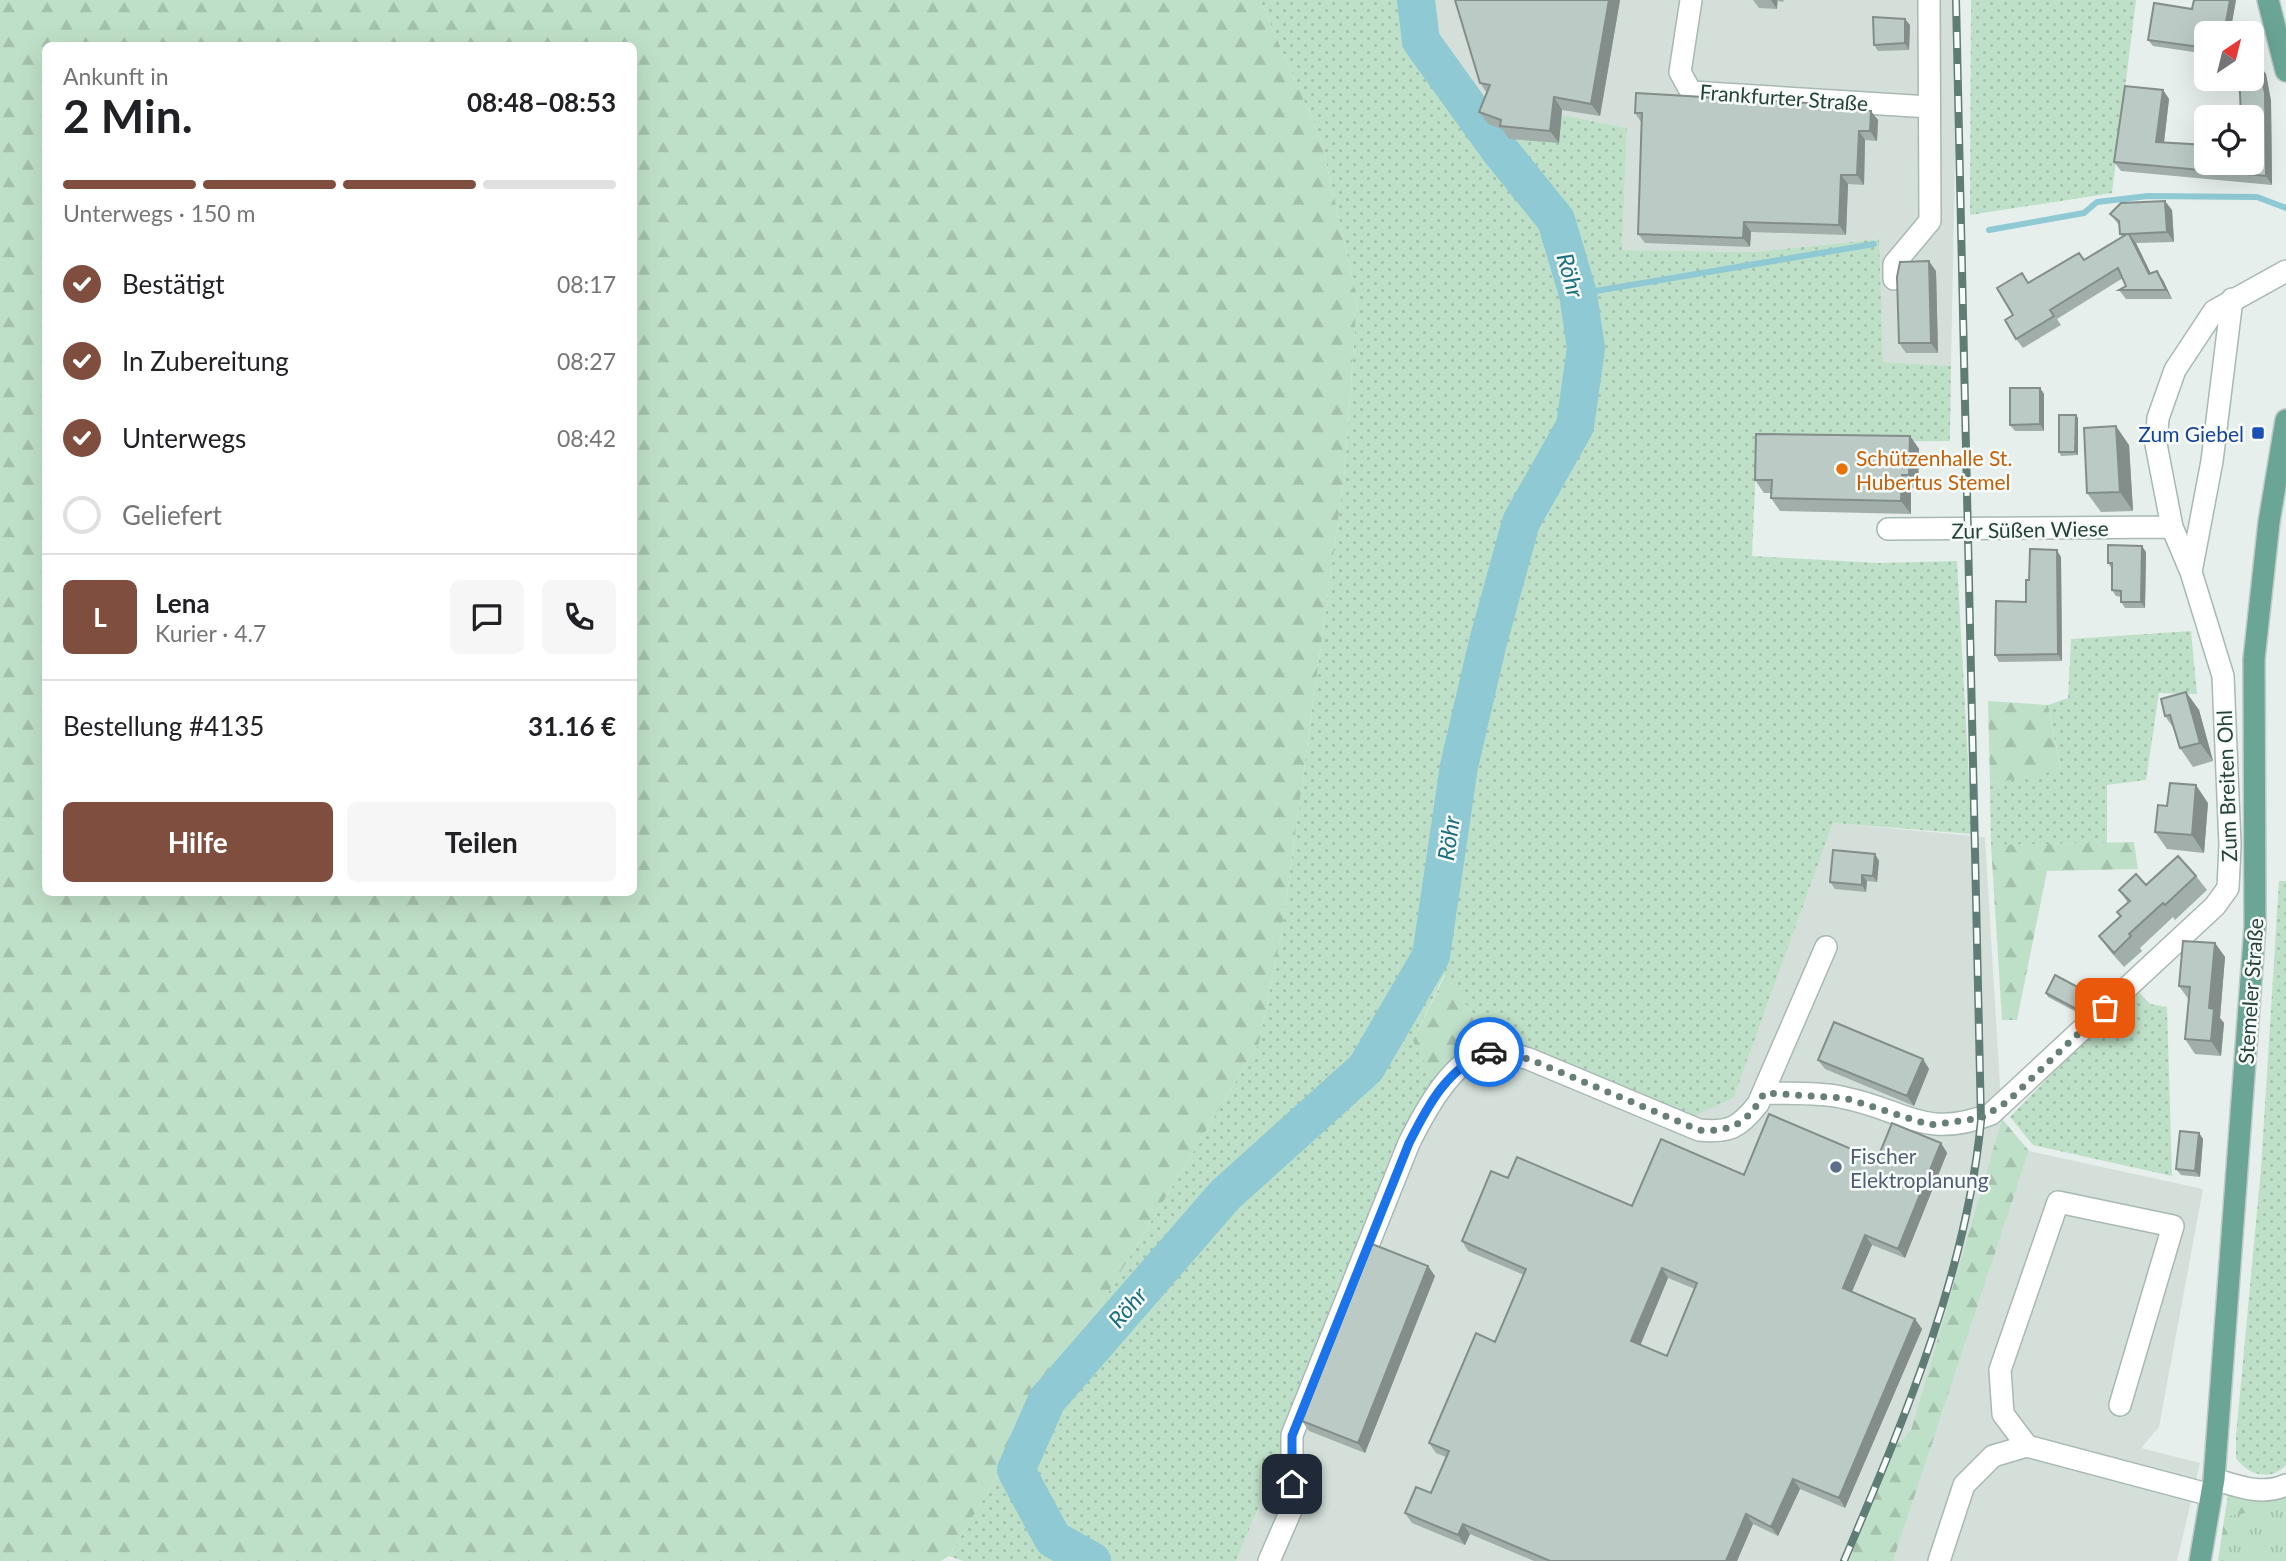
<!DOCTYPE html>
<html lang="de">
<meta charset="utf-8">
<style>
:root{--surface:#fff;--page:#f6f6f6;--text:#202124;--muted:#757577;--line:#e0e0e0;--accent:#7f4e3f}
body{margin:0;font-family:Lato,sans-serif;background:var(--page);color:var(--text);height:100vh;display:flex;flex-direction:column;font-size:26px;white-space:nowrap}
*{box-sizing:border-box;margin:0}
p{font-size:23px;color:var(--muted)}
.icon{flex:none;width:38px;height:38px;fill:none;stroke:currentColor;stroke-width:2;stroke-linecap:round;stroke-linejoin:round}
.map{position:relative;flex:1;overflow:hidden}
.drawer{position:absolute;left:42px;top:42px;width:595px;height:854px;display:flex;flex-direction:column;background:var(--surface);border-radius:10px;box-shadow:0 7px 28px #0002}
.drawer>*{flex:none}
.needle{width:46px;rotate:35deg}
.tools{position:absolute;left:2194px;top:21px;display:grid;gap:14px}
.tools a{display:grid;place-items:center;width:70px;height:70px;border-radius:10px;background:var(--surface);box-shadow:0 7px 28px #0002;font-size:35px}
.pin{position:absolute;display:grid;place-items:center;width:60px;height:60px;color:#fff;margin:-30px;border-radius:14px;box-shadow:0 4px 10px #0006}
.courier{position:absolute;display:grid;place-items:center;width:70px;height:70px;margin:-35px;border:5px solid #1a73e8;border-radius:50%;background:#fff;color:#222;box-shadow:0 2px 9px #0007}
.headline em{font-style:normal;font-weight:700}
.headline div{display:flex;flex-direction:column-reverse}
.headline{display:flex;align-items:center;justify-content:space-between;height:119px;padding:0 21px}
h1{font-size:46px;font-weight:700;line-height:52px}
.bar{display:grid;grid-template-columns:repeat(4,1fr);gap:10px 7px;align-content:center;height:84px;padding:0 21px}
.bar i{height:9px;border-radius:5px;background:var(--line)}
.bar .on{background:var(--accent)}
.bar p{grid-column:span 4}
.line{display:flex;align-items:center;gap:18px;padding:0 21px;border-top:2px solid var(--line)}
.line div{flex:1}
.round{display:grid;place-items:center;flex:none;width:74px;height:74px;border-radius:10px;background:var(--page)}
ol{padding:0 21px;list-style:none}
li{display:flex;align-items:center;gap:21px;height:77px}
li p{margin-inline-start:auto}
li .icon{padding:7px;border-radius:50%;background:var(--accent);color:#fff;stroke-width:4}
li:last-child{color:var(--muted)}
li i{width:38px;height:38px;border:4px solid var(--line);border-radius:50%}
.action{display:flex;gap:14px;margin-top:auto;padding:14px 21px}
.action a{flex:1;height:80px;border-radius:10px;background:var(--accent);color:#fff;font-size:28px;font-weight:700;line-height:80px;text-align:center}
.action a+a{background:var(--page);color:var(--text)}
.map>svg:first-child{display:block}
</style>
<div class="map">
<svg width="2286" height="1561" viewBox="0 0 2286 1561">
<defs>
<pattern id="grass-dots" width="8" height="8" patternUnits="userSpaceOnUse" patternTransform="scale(1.75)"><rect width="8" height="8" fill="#bfe0c8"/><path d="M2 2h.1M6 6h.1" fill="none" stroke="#a4c1ad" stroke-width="1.8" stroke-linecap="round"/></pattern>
<pattern id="forest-firs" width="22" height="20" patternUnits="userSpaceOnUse" patternTransform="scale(1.75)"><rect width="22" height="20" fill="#bfe0c8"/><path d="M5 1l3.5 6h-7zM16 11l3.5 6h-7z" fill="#a4c1ad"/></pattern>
<pattern id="park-tufts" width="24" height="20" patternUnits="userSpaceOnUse" patternTransform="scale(1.75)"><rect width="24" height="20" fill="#bfe0c8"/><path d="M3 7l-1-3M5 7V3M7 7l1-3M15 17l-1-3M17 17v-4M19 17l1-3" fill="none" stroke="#a4c1ad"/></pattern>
</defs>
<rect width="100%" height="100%" fill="#e6efeb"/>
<path fill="#d4dfda" d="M1435,0H1958L1951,366L1883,362L1878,239L1754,252L1622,250L1627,128L1483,99L1435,32Z
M1833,823L1985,837L2002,1119L1911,1430L1891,1451L1849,1561H1236L1436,1084L1508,1049L1734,1097Z
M2029,1151L2203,1189L2159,1427L2141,1448L2200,1463L2177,1561H1893Z"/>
<path fill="url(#grass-dots)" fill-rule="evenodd" d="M1260,0H1435V32L1483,99L1627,128L1622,250L1754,252L1879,239L1883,362L1951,366L1950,441L1757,442L1752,556L1878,563L1957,561L1972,834L1833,823L1734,1097L1678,1124L1508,1049L1436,1084L1236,1561H963L949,1556L1259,1043L1282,931L1345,469L1357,298L1321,140ZM1444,975L1477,1020L1506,1047L1413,1041Z
M1971,0H2136L2112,193L1970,215Z
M2191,631L2197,694L2159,693L2146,780L2107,785V843L1991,845L1990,784L2061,769L2048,705L2068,698L2071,639Z
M2279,881H2286V1465C2270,1482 2248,1475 2236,1458V1436L2261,1169Z
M2135,988L2150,1004L2167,1007L2172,1176L2033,1145L2010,1117Z"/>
<path fill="url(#forest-firs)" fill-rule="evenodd" d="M0,0H1260L1321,140L1357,298L1345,469L1282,931L1259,1043L949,1556L941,1561H0ZM46,46H634V892H46Z
M1988,701L2048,705L2061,770L1990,784Z
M2134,842L2138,869L2047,871L2017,1020H2002L1991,845Z
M1445,975L1477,1020L1506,1048L1436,1084L1413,1041Z
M2002,1119L2029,1151L1893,1561H1849L1891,1451L1911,1430Z
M2228,1494L2261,1501L2286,1498V1561H2218Z"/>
<path fill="url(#park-tufts)" d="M2286,1505V1561H2224L2230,1516Z"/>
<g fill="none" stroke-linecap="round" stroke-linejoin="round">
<path stroke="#8ec9d4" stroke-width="6" d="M1989,230L2084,213L2097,202L2148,196L2257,197L2286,208
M1578,294L1874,244"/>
<path stroke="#8ec9d4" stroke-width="38" d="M1092,1561L1053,1539L1016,1470L1047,1400L1225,1195L1366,1068L1431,956L1459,766L1488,642L1521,522L1575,426L1586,348L1578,294L1556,220L1498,148L1421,41L1416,0"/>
<defs>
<path id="minor" d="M1691,0L1680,72L1691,92L1929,107
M1894,279V264L1930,221L1929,0
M1888,529L2172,527
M2191,572L2212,461L2232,299
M1764,1093C1790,1094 1820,1092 1845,1098C1905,1110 1925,1140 1991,1114L2215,906L2228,888L2230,845L2223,676L2191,572L2172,527L2156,444L2158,418L2175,370L2214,311L2286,271
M2027,1446L2003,1414L2000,1370L2058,1202L2173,1226L2120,1405
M2214,1479C2237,1486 2262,1496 2286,1485
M1269,1561L1292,1508V1435L1409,1143C1424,1113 1454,1055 1491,1051C1504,1050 1518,1056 1529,1059L1699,1130C1729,1133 1739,1128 1758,1104L1826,947
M1939,1561L1964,1485L1993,1456L2027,1446L2211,1495"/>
<path id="major" d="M2268,0L2286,71
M2200,1561L2214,1479L2255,926L2254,659L2269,522L2286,420"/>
</defs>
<use href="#minor" stroke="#a8b8b2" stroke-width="24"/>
<use href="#major" stroke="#c2cac8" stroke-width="24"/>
<use href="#minor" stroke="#fff" stroke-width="21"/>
<use href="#major" stroke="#6aa596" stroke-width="21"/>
<defs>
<path id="rail" d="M1844,1561C1904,1419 1966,1276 1981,1121L1956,0"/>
</defs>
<use href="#rail" stroke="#5f7d75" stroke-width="8"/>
<use href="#rail" stroke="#f7fbf9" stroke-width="5" stroke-dasharray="16" stroke-linecap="butt"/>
</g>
<path fill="#a1aea9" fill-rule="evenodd" d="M1455,0H1620L1600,116L1562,110L1559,143L1509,139L1502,129L1488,124L1479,112L1487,93L1480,83Z
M1753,0H1784L1783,2L1778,1L1777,9L1759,8Z
M2194,0H2236L2230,33H2207V54L2153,46L2148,40L2192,9Z
M1910,25L1909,50L1878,51L1874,45Z
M2259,65L2266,74L2271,101L2272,185L2121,171L2114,162L2163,90L2169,99L2164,142L2252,163Z
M1859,106L1862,110L1878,120L1877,141L1865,140L1864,185L1848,184L1846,235L1751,232L1750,247L1645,243L1638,234L1641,122L1635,113Z
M2172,210L2174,242L2136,243L2151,274L2163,280L2172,299H2126L2119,290L2126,286L2123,278L2057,319L2061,325L2023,348L2016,339L2013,315L2029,283L2084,260L2122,237L2120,234L2119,225L2110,214Z
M1936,271L1938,353H1906L1899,343Z
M2040,388L2044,394V431H2015L2010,425Z
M2076,415L2078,418V455L2061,456L2059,452Z
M1910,436L1919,449L1918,488H1911V514L1780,511L1771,498V493H1764L1755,480Z
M2129,445L2133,511L2101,512L2087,493Z
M2146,552L2145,608H2125L2121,602V597L2116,596L2112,590V569L2108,563Z
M2061,557L2062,661L1999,662L1995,655L2026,602L2029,580Z
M2186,692L2199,710L2213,761L2193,767L2180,748L2175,730L2165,716Z
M2208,803L2204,853L2167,849L2155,832L2167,806Z
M1875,854L1879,861L1877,882L1867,881L1866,892L1835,889L1830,882Z
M2196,876L2207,890L2175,920L2173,917L2140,948L2142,951L2124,967L2109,950L2099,936L2120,916L2117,912L2128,903L2119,890Z
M2215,943L2225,957L2220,1018L2224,1023L2221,1056L2195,1054L2185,1039L2189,1000L2179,986Z
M2046,993L2092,996L2080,1014L2048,997Z
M1923,1059L1929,1069L1914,1106L1825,1069L1818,1060Z
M2199,1133L2203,1139L2200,1177L2181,1175L2176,1169Z
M1941,1143L1947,1153L1905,1258L1872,1245L1852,1292L1915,1319L1922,1329L1845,1508L1800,1489L1778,1536L1753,1524L1737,1561H1534L1470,1534L1465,1545L1412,1523L1405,1513L1431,1493L1446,1457L1436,1453L1429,1443L1495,1342L1524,1275L1468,1251L1462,1241L1508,1178L1632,1206L1744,1175L1877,1160ZM1668,1278L1695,1289L1667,1356L1640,1345Z
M1435,1276L1365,1453L1309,1431L1302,1421Z"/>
<path fill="#838d89" d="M1609,0H1620L1600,116L1591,104Z
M1771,0H1777V9Z
M2230,0H2236L2230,33H2224Z
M1905,19L1910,25L1909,50L1905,43Z
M2259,65L2266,74L2271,101L2272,185L2266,176Z
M2163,90L2169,99L2163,151L2156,142Z
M1554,97L1562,110L1559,143L1550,131Z
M1871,111L1878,120L1877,141L1870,131Z
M1859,131L1865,140L1864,185L1857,175Z
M1841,175L1848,184L1846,235L1839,225Z
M2165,201L2172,210L2174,242L2167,232Z
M1744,222L1751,232L1750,247L1743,238Z
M2129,234L2136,243L2156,284L2149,274Z
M1929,261L1936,271L1938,353L1931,343Z
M2157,271L2163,280L2172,299L2166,290Z
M2040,388L2044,394V431L2040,424Z
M2076,415L2078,418V455L2075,452Z
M2116,426L2129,445L2133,511L2120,492Z
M1910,436L1919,449L1918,488L1909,475Z
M1902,475L1911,488V514L1901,501Z
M2142,546L2146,552L2145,608L2141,602Z
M2057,550L2061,557L2062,661L2058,654Z
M2186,692L2199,710L2213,761L2200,743Z
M2196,785L2208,803L2204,853L2192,835Z
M1875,854L1879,861L1877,882L1873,876Z
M1862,875L1867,881L1866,892L1862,885Z
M2215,943L2225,957L2220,1018L2224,1023L2221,1056L2211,1041L2209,1008Z
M2089,993L2092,996L2080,1014L2078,1010Z
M1923,1059L1929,1069L1914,1106L1907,1096Z
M2199,1133L2203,1139L2200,1177L2195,1171Z
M1941,1143L1947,1153L1905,1258L1898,1249Z
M1865,1235L1872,1245L1849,1298L1843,1288Z
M1428,1266L1435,1276L1365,1453L1358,1443Z
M1662,1268L1668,1278L1638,1351L1631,1341Z
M1915,1319L1922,1329L1845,1508L1839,1498Z
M1793,1479L1800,1489L1778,1536L1771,1527Z
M1746,1514L1753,1524L1737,1561H1726Z
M1463,1524L1470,1534L1465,1545L1458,1535Z"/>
<path fill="#bbcac4" stroke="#838d89" stroke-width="2" fill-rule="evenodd" d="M1455,0H1609L1591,104L1554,97L1550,131L1500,126L1501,120L1479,112L1490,85L1480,83Z
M2194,0H2230L2224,33H2207V48L2148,40L2154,3L2192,9Z
M1873,17L1905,19V43L1874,45Z
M2252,65H2259L2265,93L2266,176L2114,162L2125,86L2163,90L2156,142L2207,145V163H2252V117H2241L2240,93L2238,79H2252Z
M1636,93L1859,106V110L1871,111L1870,131H1859L1857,175H1841L1839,225L1744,222L1743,238L1638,234L1642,113H1635Z
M2165,201L2167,232L2129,234L2149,274L2157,271L2166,290H2119L2126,286L2118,268L2050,310L2054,316L2016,339L2005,320L2013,315L1997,288L2022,273L2028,283L2079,253L2084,260L2127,234H2120L2119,221L2110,214L2121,203Z
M1929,261L1931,343H1899L1897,277L1900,262Z
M2010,388H2040V424L2010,425Z
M2059,415H2076L2075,452H2059Z
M2116,426L2120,492L2087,493L2084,428Z
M1756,434L1910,436L1909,475H1902L1901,501L1771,498L1772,480H1755Z
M2108,545L2142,546L2141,602H2121V591L2112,590V563H2108Z
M2030,549L2057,550L2058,654L1995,655L1996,601L2026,602V580H2029Z
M2186,692L2200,743L2180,748L2170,715L2165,716L2161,699Z
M2170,783L2196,785L2192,835L2155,832L2158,805L2167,806Z
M1833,850L1875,854L1873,876L1862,875V885L1830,882Z
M2178,856L2196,876L2165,905L2163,903L2129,934L2131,936L2114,953L2099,936L2121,916L2117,912L2130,901L2119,890L2136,874L2146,885Z
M2183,941L2215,943L2209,1008L2214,1009L2211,1041L2185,1039L2190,987L2179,986Z
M2055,975L2089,993L2078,1010L2046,993Z
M1834,1022L1923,1059L1907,1096L1818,1060Z
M1769,1114L1877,1160L1892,1123L1941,1143L1898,1249L1865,1235L1843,1288L1915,1319L1839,1498L1793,1479L1771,1527L1746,1514L1726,1561H1550L1463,1524L1458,1535L1405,1513L1416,1487L1431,1493L1449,1451L1429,1443L1476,1333L1495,1342L1526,1269L1462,1241L1491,1171L1508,1178L1517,1157L1632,1206L1661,1139L1744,1175ZM1662,1268L1697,1283L1667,1356L1631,1341Z
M2180,1131L2199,1133L2195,1171L2176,1169Z
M1372,1244L1428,1266L1358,1443L1302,1421Z"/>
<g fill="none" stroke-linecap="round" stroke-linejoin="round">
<path stroke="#687f78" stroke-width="7" stroke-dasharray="0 12.6" d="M1489,1052L1529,1059L1699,1130C1731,1133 1749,1122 1764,1093L1845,1098L1930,1125L1981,1118L2007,1102L2105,1008"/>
<path stroke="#1a73e8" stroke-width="9" d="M1292,1484V1436L1409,1143C1428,1105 1448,1067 1489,1052"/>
</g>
<rect fill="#1a4fb4" stroke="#f7fbf9" stroke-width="2.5" x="2251" y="426" width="14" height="14" rx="3.5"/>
<circle fill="#e8710a" stroke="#f7fbf9" stroke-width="2.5" cx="1842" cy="469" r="7"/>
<circle fill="#5c6f8a" stroke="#f7fbf9" stroke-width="2.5" cx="1836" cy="1167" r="7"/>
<g text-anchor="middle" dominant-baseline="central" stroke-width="5" stroke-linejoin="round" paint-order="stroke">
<g font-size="21" fill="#24423a" stroke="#f7fbf9">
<text transform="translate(1784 97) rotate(4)">Frankfurter Straße</text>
<text transform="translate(2030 529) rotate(-1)">Zur Süßen Wiese</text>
<text transform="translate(2226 786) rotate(-92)">Zum Breiten Ohl</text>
<text transform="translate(2250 991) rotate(-86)">Stemeler Straße</text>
</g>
<g font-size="21" fill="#164399" stroke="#f7fbf9" text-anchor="end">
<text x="2244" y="433">Zum Giebel</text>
</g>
<g font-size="21" fill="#c56008" stroke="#f7fbf9" text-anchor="start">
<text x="1856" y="457">Schützenhalle St.<tspan x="1856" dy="24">Hubertus Stemel</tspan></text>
</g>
<g font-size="21" fill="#4e5e75" stroke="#f7fbf9" text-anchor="start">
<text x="1850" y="1155">Fischer<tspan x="1850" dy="24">Elektroplanung</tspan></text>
</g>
<g font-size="23" font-style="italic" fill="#1c6f80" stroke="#f7fbf9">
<text transform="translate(1571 275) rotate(74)">Röhr</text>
<text transform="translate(1448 838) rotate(-82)">Röhr</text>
<text transform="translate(1127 1307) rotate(-49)">Röhr</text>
</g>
</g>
</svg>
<div class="tools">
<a><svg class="needle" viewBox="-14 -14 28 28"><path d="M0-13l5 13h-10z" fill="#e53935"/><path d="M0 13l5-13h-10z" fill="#757577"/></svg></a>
<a><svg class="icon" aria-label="locate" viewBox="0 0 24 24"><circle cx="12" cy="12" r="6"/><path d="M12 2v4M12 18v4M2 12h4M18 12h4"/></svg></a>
</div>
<div class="pin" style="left:2105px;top:1008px;background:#ea580c"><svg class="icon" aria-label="bag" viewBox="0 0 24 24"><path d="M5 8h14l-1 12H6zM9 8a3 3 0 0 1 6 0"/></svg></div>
<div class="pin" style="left:1292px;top:1484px;background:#1f2937"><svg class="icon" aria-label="home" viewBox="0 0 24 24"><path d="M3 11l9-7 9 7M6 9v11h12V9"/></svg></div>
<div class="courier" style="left:1489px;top:1052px"><svg class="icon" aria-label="car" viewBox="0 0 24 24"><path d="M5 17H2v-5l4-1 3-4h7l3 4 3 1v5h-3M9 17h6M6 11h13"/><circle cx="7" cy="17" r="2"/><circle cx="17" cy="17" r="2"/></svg></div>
<section class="drawer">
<div class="headline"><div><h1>2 Min.</h1><p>Ankunft in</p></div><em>08:48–08:53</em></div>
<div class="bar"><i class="on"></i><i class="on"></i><i class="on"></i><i></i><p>Unterwegs · 150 m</p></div>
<ol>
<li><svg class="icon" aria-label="check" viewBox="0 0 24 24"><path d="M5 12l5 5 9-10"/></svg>Bestätigt<p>08:17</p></li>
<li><svg class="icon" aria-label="check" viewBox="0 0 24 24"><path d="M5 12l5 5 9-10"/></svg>In Zubereitung<p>08:27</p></li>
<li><svg class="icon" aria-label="check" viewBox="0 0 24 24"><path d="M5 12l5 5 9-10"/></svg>Unterwegs<p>08:42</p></li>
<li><i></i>Geliefert</li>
</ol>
<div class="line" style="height:126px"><b class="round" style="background:var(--accent);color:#fff">L</b><div><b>Lena</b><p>Kurier · 4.7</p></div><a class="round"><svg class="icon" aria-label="chat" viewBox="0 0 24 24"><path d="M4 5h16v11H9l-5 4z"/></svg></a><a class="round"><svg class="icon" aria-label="phone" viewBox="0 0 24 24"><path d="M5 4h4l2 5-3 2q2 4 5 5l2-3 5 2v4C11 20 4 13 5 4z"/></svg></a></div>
<div class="line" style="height:91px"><div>Bestellung #4135</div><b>31.16 €</b></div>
<div class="action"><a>Hilfe</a><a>Teilen</a></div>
</section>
</div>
